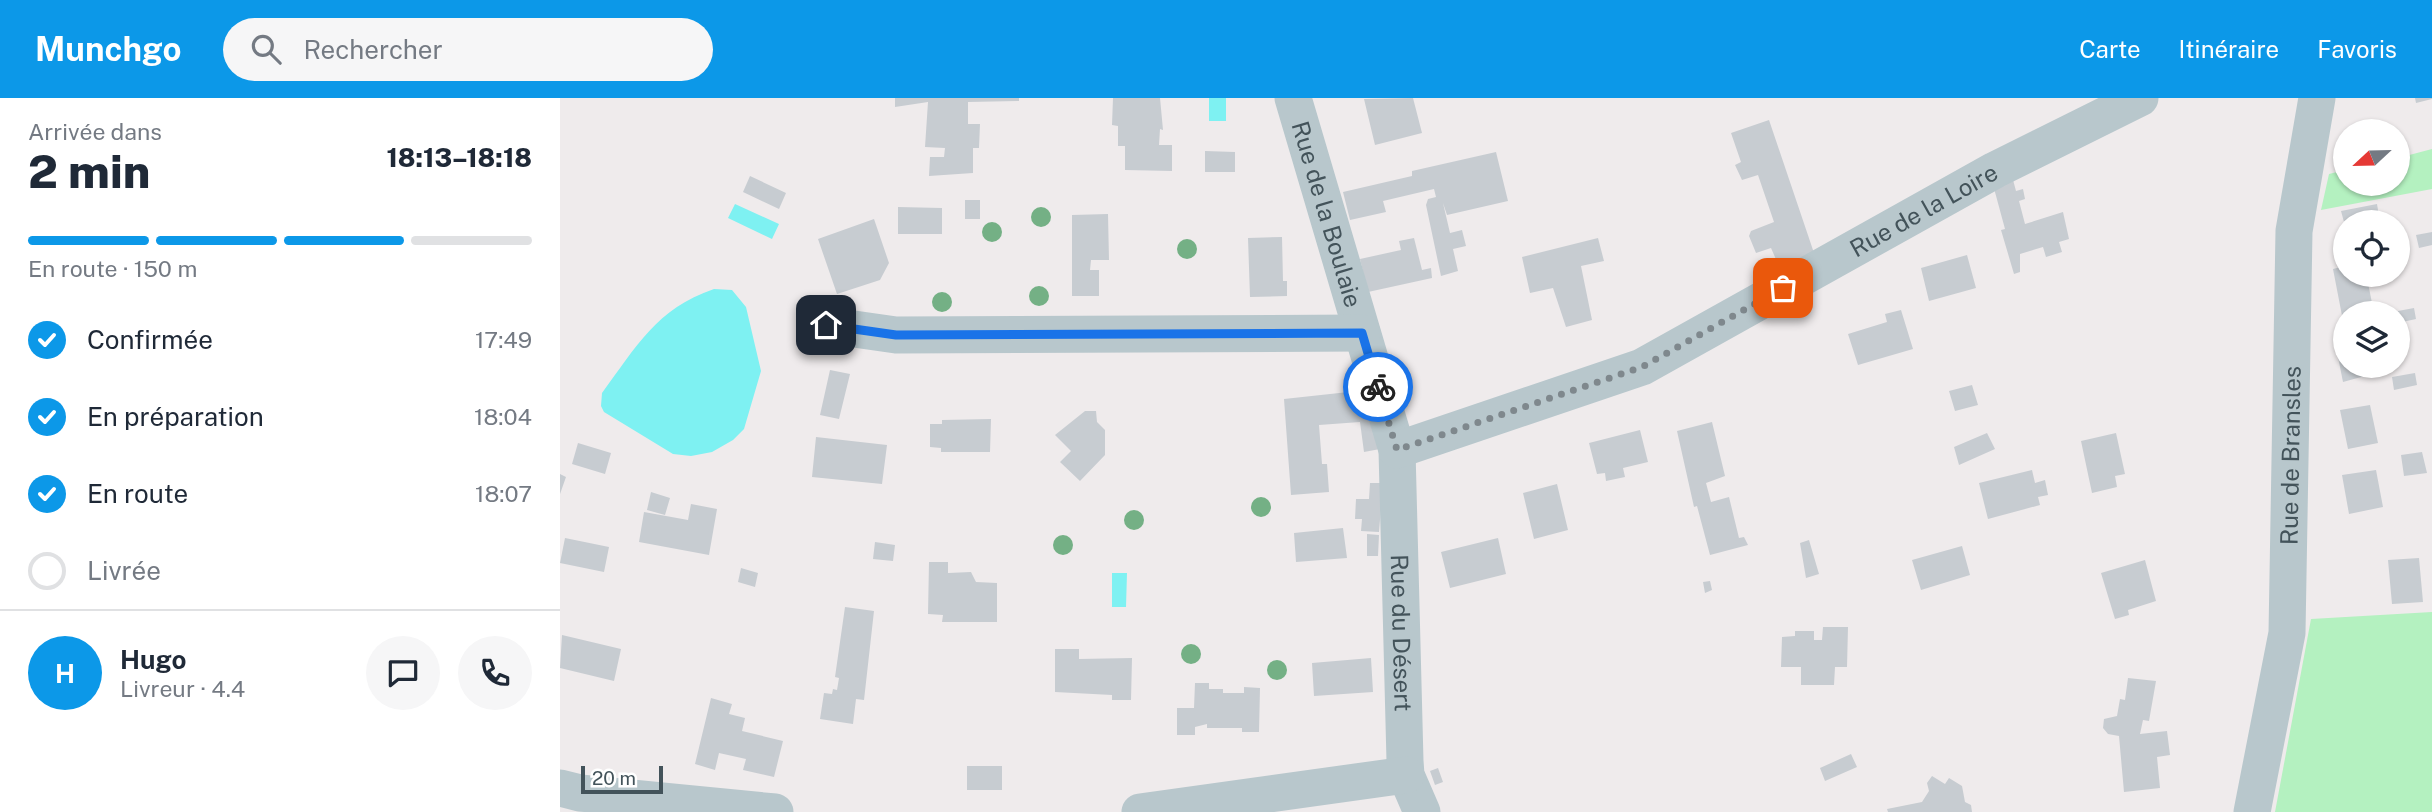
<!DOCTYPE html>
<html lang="fr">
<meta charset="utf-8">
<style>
:root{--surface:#fff;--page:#f6f6f7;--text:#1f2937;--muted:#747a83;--line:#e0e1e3;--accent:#0c98e8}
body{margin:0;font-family:"Public Sans",sans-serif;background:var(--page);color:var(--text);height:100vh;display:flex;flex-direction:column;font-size:26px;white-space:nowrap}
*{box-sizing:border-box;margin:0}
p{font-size:23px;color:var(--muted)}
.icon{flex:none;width:38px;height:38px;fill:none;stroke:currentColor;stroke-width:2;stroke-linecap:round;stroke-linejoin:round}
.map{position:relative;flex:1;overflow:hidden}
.panel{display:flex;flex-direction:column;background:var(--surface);width:560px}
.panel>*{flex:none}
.needle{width:46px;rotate:248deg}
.fabs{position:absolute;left:1773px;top:21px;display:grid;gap:14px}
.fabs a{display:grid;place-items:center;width:77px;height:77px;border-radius:50%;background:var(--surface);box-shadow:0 2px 5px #0004;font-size:35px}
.scale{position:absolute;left:21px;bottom:18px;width:82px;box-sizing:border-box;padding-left:7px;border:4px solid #43535a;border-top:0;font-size:19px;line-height:24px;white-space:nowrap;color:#43535a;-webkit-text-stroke:5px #fff;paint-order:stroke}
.pin{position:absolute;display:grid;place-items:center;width:60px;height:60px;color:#fff;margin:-30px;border-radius:14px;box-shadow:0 4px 10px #0006}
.courier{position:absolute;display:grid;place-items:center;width:70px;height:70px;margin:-35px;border:5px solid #1a73e8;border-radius:50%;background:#fff;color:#222;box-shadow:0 2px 9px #0007}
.summary em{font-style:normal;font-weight:800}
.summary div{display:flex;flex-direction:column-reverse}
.summary{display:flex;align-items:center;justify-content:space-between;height:119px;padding:0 28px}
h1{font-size:46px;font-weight:800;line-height:52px}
.bar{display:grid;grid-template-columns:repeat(4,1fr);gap:10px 7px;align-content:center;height:84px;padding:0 28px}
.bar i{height:9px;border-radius:5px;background:var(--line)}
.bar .selected{background:var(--accent)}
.bar p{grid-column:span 4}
.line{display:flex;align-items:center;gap:18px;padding:0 28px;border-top:2px solid var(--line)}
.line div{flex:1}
.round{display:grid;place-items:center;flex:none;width:74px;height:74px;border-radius:37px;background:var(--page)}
ol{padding:0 28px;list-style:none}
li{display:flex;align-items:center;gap:21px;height:77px}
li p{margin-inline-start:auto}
li .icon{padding:7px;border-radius:50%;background:var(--accent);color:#fff;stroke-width:4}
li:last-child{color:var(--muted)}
li i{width:38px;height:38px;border:4px solid var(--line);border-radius:50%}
header{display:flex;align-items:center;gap:42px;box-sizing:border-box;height:98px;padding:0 35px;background:var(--accent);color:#fff}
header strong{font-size:33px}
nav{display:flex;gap:38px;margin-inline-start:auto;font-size:24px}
.search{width:490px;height:63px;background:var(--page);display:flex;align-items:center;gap:18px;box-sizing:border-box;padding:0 24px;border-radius:38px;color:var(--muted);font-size:26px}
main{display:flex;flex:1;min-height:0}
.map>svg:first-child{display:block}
</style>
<header>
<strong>Munchgo</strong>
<div class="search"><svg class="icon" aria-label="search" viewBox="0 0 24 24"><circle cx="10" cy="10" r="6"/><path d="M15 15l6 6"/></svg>Rechercher</div>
<nav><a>Carte</a><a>Itinéraire</a><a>Favoris</a></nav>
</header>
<main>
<section class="panel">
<div class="summary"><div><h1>2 min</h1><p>Arrivée dans</p></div><em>18:13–18:18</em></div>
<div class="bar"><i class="selected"></i><i class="selected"></i><i class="selected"></i><i></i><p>En route · 150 m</p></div>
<ol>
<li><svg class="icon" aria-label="check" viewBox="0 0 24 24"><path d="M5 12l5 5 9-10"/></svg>Confirmée<p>17:49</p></li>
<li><svg class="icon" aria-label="check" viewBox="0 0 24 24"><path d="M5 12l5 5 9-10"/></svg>En préparation<p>18:04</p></li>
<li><svg class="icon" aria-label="check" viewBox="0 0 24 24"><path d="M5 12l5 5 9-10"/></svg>En route<p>18:07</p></li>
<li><i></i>Livrée</li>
</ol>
<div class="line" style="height:126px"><b class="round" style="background:var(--accent);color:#fff">H</b><div><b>Hugo</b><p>Livreur · 4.4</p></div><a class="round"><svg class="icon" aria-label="chat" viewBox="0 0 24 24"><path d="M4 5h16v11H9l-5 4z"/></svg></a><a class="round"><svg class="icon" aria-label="phone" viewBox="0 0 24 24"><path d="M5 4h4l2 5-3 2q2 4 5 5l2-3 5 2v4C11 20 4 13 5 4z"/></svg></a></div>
</section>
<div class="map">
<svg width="1872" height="714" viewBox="0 0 1872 714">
<rect width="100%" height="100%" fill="#efebec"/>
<path fill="#b4f1c0" d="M1872,51V91L1761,112L1769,76L1785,72V86H1838V60Z
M1872,514V714H1715L1751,521Z"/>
<path fill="#7ef1f2" d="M649,0H666V23H649Z
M175,106L219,126L212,141L168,120Z
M154,191L172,192L186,209L201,273L184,331L173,342L152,354L131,358L113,356L44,314L41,308L42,295C77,248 96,211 154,191Z
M552,475H567L566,509H552Z"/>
<path fill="#c7ccd1" d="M335,0H459V3L408,4V26H420L419,50H413V75L369,78L370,59H384L385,50L365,49L368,4L335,9Z
M553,0H600L603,32L600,31L599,47H612V73L565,72V48H558V28L552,27Z
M853,0L862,35L815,47L804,1Z
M1855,0H1872V1L1856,5Z
M1209,22L1254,155L1222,175L1211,150L1196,155L1189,138L1191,133L1214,124L1198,77L1182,82L1175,67L1181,64L1171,35Z
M645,53L675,54V74H645Z
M936,54L948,103L887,117L883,105L890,135L902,132L906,148L893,151L898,173L881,178L866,107L868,101L876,99L874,91L823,103L826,114L790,122L783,94L852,78V73Z
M190,78L226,95L219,111L183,94Z
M1452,78L1456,93L1463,91L1465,101L1459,103L1465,126L1503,114L1509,141L1499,144L1502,154L1486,159L1483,149L1460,156V174L1454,176L1441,132L1445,131L1432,83Z
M405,102H420V121H405Z
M1817,106L1820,124H1784L1781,113Z
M338,109L382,110V136H338Z
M548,116L549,162H531L530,172H539V198H512V117Z
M314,121L329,165L320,182L277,196L258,141Z
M1872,134V147L1859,150L1856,137Z
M722,139L723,183H727V198L690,199L688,140Z
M854,140L862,172L871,170L872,180L808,194L800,161L841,152L839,143Z
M1038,140L1044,163L1021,168L1032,222L1006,229L993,190L970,195L962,159Z
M1407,157L1416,190L1369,203L1361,170Z
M1785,168V177L1817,178L1807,180L1814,215H1785L1784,228L1773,171Z
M1854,210L1856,221L1838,225V213Z
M1341,212L1353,251L1298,267L1288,236L1327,224L1325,216Z
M1785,248V268H1822L1823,273L1783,284L1776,249Z
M270,272L290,276L279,321L260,317Z
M1855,275L1857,287L1834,292L1832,279Z
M1412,287L1418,307L1395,313L1389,293Z
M807,292L820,351L804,354L800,324L759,327L762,366H767L769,394L731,397L724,301Z
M1810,307L1818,345L1788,351L1780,312Z
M525,313H536L537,324L545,332V357L520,383L500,364L511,353L495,337Z
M431,321L430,354H381V350L370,349V326H382V322Z
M1152,324L1165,378L1146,385L1151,404L1169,399L1179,440L1184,439L1188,447L1150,457L1137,408L1134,409L1117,333Z
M1080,332L1088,364L1063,370L1065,379L1046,383L1045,375L1037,376L1029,345Z
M1427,335L1435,351L1399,367L1394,349Z
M1556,335L1565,376L1555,378L1557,389L1532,395L1521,343Z
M256,339L327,347L322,386L252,379Z
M18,345L51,355L45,376L12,366Z
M1862,354L1867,375L1844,378L1841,357Z
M1472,372L1475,385L1485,382L1488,397L1478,399L1480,407L1428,421L1419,385Z
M1816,372L1823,409L1789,416L1782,377Z
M0,376L6,379L0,396Z
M810,385H823L819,434L801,433L802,421H795L796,401H809Z
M997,386L1008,432L974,441L963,395Z
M91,394L110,400L105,417L87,412Z
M131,406L157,411L149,457L79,444L84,414L128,422Z
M783,430L787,460L736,464L734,435Z
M807,436L819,437L818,458H807Z
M5,440L49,449L44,474L0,465Z
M938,440L946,476L890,490L881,454Z
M1249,442L1259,476L1246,480L1240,445Z
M315,444L335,447L333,463L313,461Z
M1402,448L1410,477L1361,492L1352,462Z
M1859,460L1863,504L1832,506L1828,462Z
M1585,462L1596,503L1568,512L1569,517L1555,521L1541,475Z
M369,464H388V475L411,474L416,484L437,485V524H382L383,517L368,516Z
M181,470L198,475L195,489L178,484Z
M1150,483L1152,492L1145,495L1143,484Z
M285,509L314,513L304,602L296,601L293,626L260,621L264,595L272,596L273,591L277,592L279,580L275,579Z
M1263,529H1288L1287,569H1275L1274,587H1241V569H1221L1222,539L1235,538V533H1254V542H1262Z
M2,537L61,551L54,583L0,570Z
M495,551H519V561L572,560L571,602H552V597L495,594Z
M811,560L813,594L754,598L752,565Z
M1568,580L1596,583L1589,623L1583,622L1580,636L1607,633L1610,657L1597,659L1600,690L1564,694L1559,638L1548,636L1543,630L1544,621L1557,618L1560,601L1565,602Z
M635,585H649V591H663V595H684V589L700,590L699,634H682V630H647V626L635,629V637H617V610H634Z
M151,600L172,606L169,616L185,620L182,633L223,643L214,679L183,672L186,661L159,655L155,672L135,666Z
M1291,656L1297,669L1265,683L1260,670Z
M407,668H442V692H407Z
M878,670L883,684L875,687L870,673Z
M1372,678L1385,686L1389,680L1402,688L1405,704L1411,707L1412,714H1328L1327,711L1362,704L1369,693L1367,685Z"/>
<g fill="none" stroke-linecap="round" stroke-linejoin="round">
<g stroke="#b8c7cc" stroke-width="37">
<path id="s1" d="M733,0L837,352L845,663L846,677L862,714"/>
<path d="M266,227L336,237L802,235"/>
<path id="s2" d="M837,352L1082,269L1435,72L1580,0"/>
<path d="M0,690L20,695L215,714"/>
<path d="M580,714L846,677"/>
<path id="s3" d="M1692,714L1727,535L1734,133L1757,0"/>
</g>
</g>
<g fill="#74b085">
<circle cx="481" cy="119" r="10"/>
<circle cx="432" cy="134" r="10"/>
<circle cx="627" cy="151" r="10"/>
<circle cx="479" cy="198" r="10"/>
<circle cx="382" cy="204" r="10"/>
<circle cx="701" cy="409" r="10"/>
<circle cx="574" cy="422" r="10"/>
<circle cx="503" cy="447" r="10"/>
<circle cx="631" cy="556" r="10"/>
<circle cx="717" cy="572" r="10"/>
</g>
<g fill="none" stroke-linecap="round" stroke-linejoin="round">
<path stroke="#7f888d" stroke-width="7" stroke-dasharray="0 12.6" d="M818,289L837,352L1082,269L1223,190"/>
<path stroke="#1a73e8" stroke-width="9" d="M266,227L336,237L802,235L818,289"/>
</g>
<g text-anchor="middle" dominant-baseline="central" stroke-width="5" stroke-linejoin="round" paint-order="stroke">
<g font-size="24" fill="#43535a" stroke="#fff">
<text stroke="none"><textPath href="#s2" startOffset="581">Rue de la Loire</textPath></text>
<text stroke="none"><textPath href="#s1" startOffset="121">Rue de la Boulaie</textPath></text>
<text stroke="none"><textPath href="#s3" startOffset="360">Rue de Bransles</textPath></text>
<text stroke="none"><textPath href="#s1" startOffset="550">Rue du Désert</textPath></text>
</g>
</g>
</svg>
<div class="fabs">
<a><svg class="needle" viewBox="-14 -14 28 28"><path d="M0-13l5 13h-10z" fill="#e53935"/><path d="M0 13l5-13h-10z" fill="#747a83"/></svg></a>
<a><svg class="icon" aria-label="locate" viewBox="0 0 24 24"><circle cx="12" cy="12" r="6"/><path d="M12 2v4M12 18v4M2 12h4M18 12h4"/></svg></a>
<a><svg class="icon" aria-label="layers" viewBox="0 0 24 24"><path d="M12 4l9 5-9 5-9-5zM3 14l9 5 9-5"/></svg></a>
</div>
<div class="scale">20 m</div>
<div class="pin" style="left:1223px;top:190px;background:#ea580c"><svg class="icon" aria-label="bag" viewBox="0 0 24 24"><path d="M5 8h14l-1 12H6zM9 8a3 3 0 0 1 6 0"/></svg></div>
<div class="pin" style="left:266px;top:227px;background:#1f2937"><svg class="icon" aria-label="home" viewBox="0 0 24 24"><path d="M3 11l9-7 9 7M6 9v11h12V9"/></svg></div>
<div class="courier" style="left:818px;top:289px"><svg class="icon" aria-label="bike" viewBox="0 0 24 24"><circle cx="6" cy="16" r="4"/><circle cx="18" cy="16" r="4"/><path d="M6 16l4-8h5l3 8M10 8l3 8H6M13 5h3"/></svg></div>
</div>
</main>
